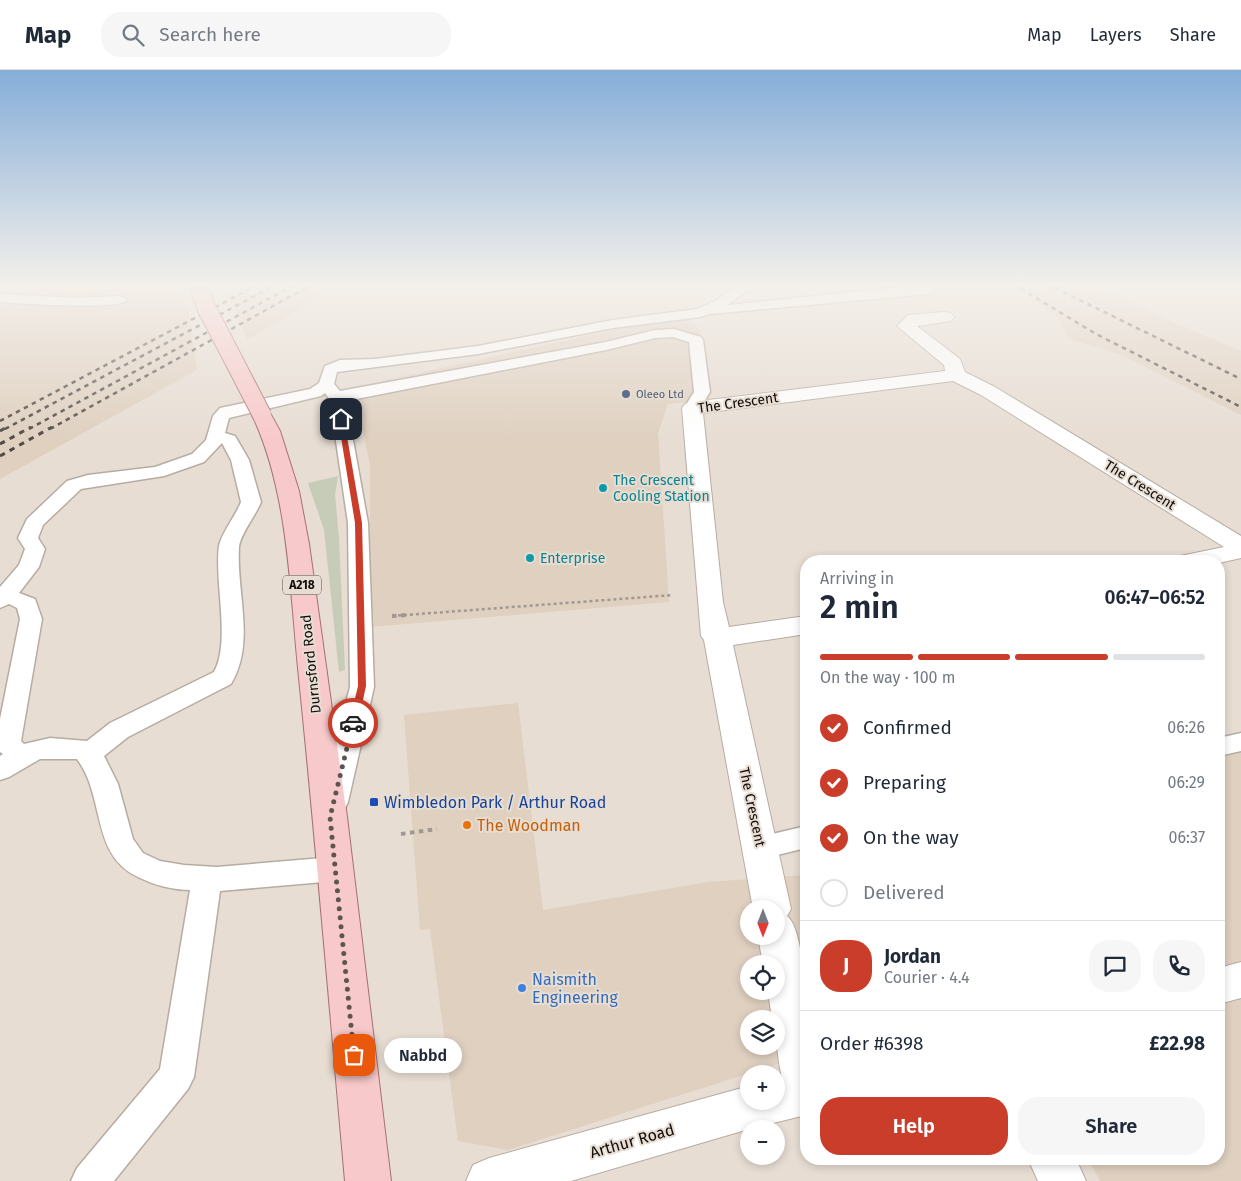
<!DOCTYPE html>
<meta charset="utf-8">
<style>
:root{--surface:#fff;--page:#f6f6f7;--text:#1f2937;--muted:#747a83;--line:#e0e1e3;--accent:#c93d2a}
body{margin:0;font-family:"Fira Sans",sans-serif;background:var(--page);color:var(--text);height:100vh;display:flex;flex-direction:column;font-size:19px;white-space:nowrap}
*{box-sizing:border-box;margin:0}
p{font-size:16px;color:var(--muted)}
.icon{flex:none;width:28px;height:28px;fill:none;stroke:currentColor;stroke-width:2;stroke-linecap:round;stroke-linejoin:round}
.map{position:relative;flex:1;overflow:hidden}
.sheet{position:absolute;left:800px;top:485px;width:425px;height:610px;display:flex;flex-direction:column;background:var(--surface);border-radius:20px;box-shadow:0 2px 8px #0003}
.sheet>*{flex:none}
.needle{width:32px;rotate:180deg}
.fabs{position:absolute;left:740px;top:830px;display:grid;gap:10px}
.fabs a{display:grid;place-items:center;width:45px;height:45px;border-radius:50%;background:var(--surface);box-shadow:0 2px 8px #0003;font-size:25px}
.pin{position:absolute;display:grid;place-items:center;width:42px;height:42px;color:#fff;margin:-21px;border-radius:10px;box-shadow:0 2px 8px #0006}
.courier{position:absolute;display:grid;place-items:center;width:50px;height:50px;margin:-25px;border:4px solid #c93d2a;border-radius:50%;background:#fff;color:#222;box-shadow:0 1px 6px #0007}
.bubble{position:absolute;height:35px;border-radius:18px;background:var(--surface);box-shadow:0 2px 8px #0003;font-size:16px;font-weight:600;line-height:35px;text-align:center}
.overview em{font-style:normal;font-weight:600}
.overview div{display:flex;flex-direction:column-reverse}
.overview{display:flex;align-items:center;justify-content:space-between;height:85px;padding:0 20px}
h1{font-size:32px;font-weight:600;line-height:38px}
.bar{display:grid;grid-template-columns:repeat(4,1fr);gap:8px 5px;align-content:center;height:60px;padding:0 20px}
.bar i{height:6px;border-radius:4px;background:var(--line)}
.bar .on{background:var(--accent)}
.bar p{grid-column:span 4}
.line{display:flex;align-items:center;gap:12px;padding:0 20px;border-top:1px solid var(--line)}
.line div{flex:1}
.round{display:grid;place-items:center;flex:none;width:52px;height:52px;border-radius:20px;background:var(--page)}
ol{padding:0 20px;list-style:none}
li{display:flex;align-items:center;gap:15px;height:55px}
li p{margin-inline-start:auto}
li .icon{padding:5px;border-radius:50%;background:var(--accent);color:#fff;stroke-width:4}
li:last-child{color:var(--muted)}
li i{width:28px;height:28px;border:2px solid var(--line);border-radius:50%}
.cta{display:flex;gap:10px;margin-top:auto;padding:10px 20px}
.cta a{flex:1;height:58px;border-radius:20px;background:var(--accent);color:#fff;font-size:20px;font-weight:600;line-height:58px;text-align:center}
.cta a+a{background:var(--page);color:var(--text)}
header{display:flex;align-items:center;gap:30px;box-sizing:border-box;height:70px;padding:0 25px;background:var(--surface);border-bottom:1px solid var(--line)}
header strong{font-size:24px}
nav{display:flex;gap:28px;margin-inline-start:auto;font-size:18px}
.search{width:350px;height:45px;background:var(--page);display:flex;align-items:center;gap:12px;box-sizing:border-box;padding:0 18px;border-radius:20px;color:var(--muted);font-size:19px}
.map>svg:first-child{display:block}
</style>
<header>
<strong>Map</strong>
<div class="search"><svg class="icon" aria-label="search" viewBox="0 0 24 24"><circle cx="10" cy="10" r="6"/><path d="M15 15l6 6"/></svg>Search here</div>
<nav><a>Map</a><a>Layers</a><a>Share</a></nav>
</header>
<div class="map">
<svg width="1241" height="1111" viewBox="0 0 1241 1111">
<rect width="100%" height="100%" fill="#e7ddd3"/>
<path fill="#dfd0c0" fill-rule="evenodd" d="M0,214H177L189,243L197,300L0,409Z
M236,214H342L247,270L226,221Z
M1006,214H1098L1161,247L1241,281V345L1121,285L1070,269L1056,245Z
M687,248L700,260L702,310L709,329L668,334L658,363L669,532L370,557V395L357,332L346,319L614,260Z
M518,633L543,840L708,812L806,805V985L508,1080L458,1071L430,859L420,860L404,645ZM749,839H776V866H749ZM749,894H776V921H749ZM749,949H776V976H749Z
M1241,665V1111H1100L1088,1089H1219V670Z"/>
<path fill="#c6ccb8" d="M338,406L335,425L339,468L345,600L339,602L324,460L308,413Z"/>
<g fill="none" stroke-linecap="round" stroke-linejoin="round">
<defs>
<path id="service" d="M744,214H769L745,222L727,235L901,217L928,216L935,220L928,224L710,244L700,247L613,258L478,284L337,302L334,314L340,321L606,272L655,260L674,259L701,267L703,270L710,322L698,341H686L684,338L694,322L689,272L673,267L655,268L606,280L346,331L368,453L374,617L348,732L344,740L334,743L324,740L320,732L350,617L348,453L330,330L325,323L321,326L229,348L225,363L235,366L249,390L261,432C256,445 240,465 239,477C236,522 256,573 231,614L128,667L104,686L118,714L133,769L143,783L160,791L184,795L217,797L335,787L345,790L350,799L345,808L335,811L220,821L194,1007L188,1019L114,1111H71L77,1098L160,999L190,820C173,820 154,815 138,807C90,784 106,728 77,689H40L9,707L0,710V686L3,684L0,682V649L20,549L17,538L9,534L0,538V517L19,495L25,479L18,468L27,449L67,411L88,405L155,397L192,384L206,370L213,346L220,338L310,319L319,313L325,296L340,290L375,289L478,276L613,250L697,239L715,231L736,216ZM222,373L231,390L241,432C236,445 221,464 219,476C214,511 231,572 214,602L110,653L87,671L50,668L24,674L21,671L42,549L35,529L19,523L39,497L45,479L38,468L43,455L81,419L164,406L204,392Z
M0,224L76,228L120,226L127,230C118,241 19,233 0,232Z
M1241,663V681L1219,686V668Z
M806,756V778L761,789L751,785L747,777L751,769Z"/>
<path id="minor" d="M945,242L951,243L954,247L951,251L917,256L960,289L965,302L995,317L1241,466V488L1219,493L1177,491L1180,486L1224,477L981,325L953,311L703,343L723,532L729,557L806,546V564L733,575L791,839L787,846C811,864 808,1010 806,1042L791,1035C779,1008 776,978 776,949H772L768,921H776V894H763L758,866H776V839H753L704,570L701,566L682,338L685,334L692,332L945,301L944,295L897,256L908,245Z
M1028,1089H1076L1086,1111H1038Z"/>
<path id="tertiary" d="M1241,892V928L1219,934V898Z
M806,1001V1045L749,1059L571,1111H466L473,1095L489,1088L749,1016V1031H776V1009Z"/>
<path id="primary" d="M262,339L269,341L280,361L299,421L309,474L347,747L391,1111H345C330,943 316,775 299,608C290,523 289,422 252,345L255,341Z"/>
</defs>
<use href="#service" stroke="#b6aca2" stroke-width="3"/>
<use href="#minor" stroke="#b6aca2" stroke-width="2"/>
<use href="#tertiary" stroke="#b6aca2" stroke-width="2"/>
<use href="#primary" stroke="#a57070" stroke-width="2"/>
<path stroke="#a19991" stroke-width="2.5" stroke-dasharray="3 3" stroke-linecap="butt" d="M392,546L673,525"/>
<path stroke="#a19991" stroke-width="4" stroke-dasharray="4.5 4.5" stroke-linecap="butt" d="M392,546L407,545
M401,764L437,759"/>
<use href="#service" fill="#fff" fill-rule="evenodd"/>
<use href="#minor" fill="#fff" fill-rule="evenodd"/>
<use href="#tertiary" fill="#fff" fill-rule="evenodd"/>
<use href="#primary" fill="#f8c9ca" fill-rule="evenodd"/>
<path stroke="#514b46" stroke-width="2.5" stroke-dasharray="4.5 4.5" stroke-linecap="butt" d="M1013,214L1096,264L1241,337
M1047,214L1241,309
M0,351L259,214
M5,359L277,214
M29,359L296,214
M50,359L313,214"/>
<path stroke="#514b46" stroke-width="3" stroke-dasharray="5.5 5.5" stroke-linecap="butt" d="M0,361L7,357
M0,374L31,357
M0,386L52,357"/>
<defs>
<path id="primary-bridge" d="M198,214L206,237L262,345"/>
</defs>
<use href="#primary-bridge" stroke="#a57070" stroke-width="20" stroke-linecap="butt"/>
<use href="#primary-bridge" stroke="#f8c9ca" stroke-width="18"/>
</g>
<linearGradient id="sky" x2="0" y2="1"><stop stop-color="#85aed8"/><stop offset="0.58" stop-color="#f4f0eb"/><stop offset="1" stop-color="#f4f0eb" stop-opacity="0"/></linearGradient>
<rect width="1241" height="370" fill="url(#sky)"/>
<path fill="#c93d2a" d="M341,347L344,349L362,453L366,616L358,653L353,656L349,653L358,616L355,453L338,349Z"/>
<g fill="none" stroke-linecap="round" stroke-linejoin="round">
<path stroke="#5c5650" stroke-width="5" stroke-dasharray="0 9" d="M353,653L330,747L354,985"/>
</g>
<circle fill="#5c6f8a" stroke="#e7ddd3" stroke-width="2" cx="626" cy="324" r="5"/>
<g fill="#0f9aa8" stroke="#e7ddd3" stroke-width="2">
<circle cx="603" cy="418" r="5"/>
<circle cx="530" cy="488" r="5"/>
</g>
<rect fill="#1a4fb4" stroke="#e7ddd3" stroke-width="2" x="369" y="727" width="10" height="10" rx="2.5"/>
<circle fill="#e8710a" stroke="#e7ddd3" stroke-width="2" cx="467" cy="755" r="5"/>
<circle fill="#3f7fe0" stroke="#e7ddd3" stroke-width="2" cx="522" cy="918" r="5"/>
<g text-anchor="middle" dominant-baseline="central" stroke-width="4" stroke-linejoin="round" paint-order="stroke">
<g font-size="11" fill="#4e5e75" stroke="#e7ddd3" text-anchor="start">
<text x="636" y="324">Oleeo Ltd</text>
</g>
<rect fill="#e7ddd3" stroke="#514b46" stroke-width="1" x="283" y="505.5" width="38" height="19" rx="4"/>
<g font-size="12" font-weight="bold" fill="#110d0a">
<text x="302" y="515">A218</text>
</g>
<g font-size="14" fill="#110d0a" stroke="#e7ddd3">
<text transform="translate(738 333) rotate(-8)">The Crescent</text>
<text transform="translate(1140 415) rotate(32)">The Crescent</text>
<text transform="translate(311 594) rotate(-96)">Durnsford Road</text>
<text transform="translate(752 737) rotate(78)">The Crescent</text>
</g>
<g font-size="14" fill="#0d838f" stroke="#e7ddd3" text-anchor="start">
<text x="613" y="410">The Crescent<tspan x="613" dy="16">Cooling Station</tspan></text>
<text x="540" y="488">Enterprise</text>
</g>
<g font-size="16" fill="#164399" stroke="#e7ddd3" text-anchor="start">
<text x="384" y="732">Wimbledon Park / Arthur Road</text>
</g>
<g font-size="16" fill="#c56008" stroke="#e7ddd3" text-anchor="start">
<text x="477" y="755">The Woodman</text>
</g>
<g font-size="16" fill="#366cbe" stroke="#e7ddd3" text-anchor="start">
<text x="532" y="909">Naismith<tspan x="532" dy="18">Engineering</tspan></text>
</g>
<g font-size="16" fill="#110d0a" stroke="#e7ddd3">
<text transform="translate(632 1071) rotate(-16)">Arthur Road</text>
</g>
</g>
</svg>
<div class="fabs">
<a><svg class="needle" viewBox="-14 -14 28 28"><path d="M0-13l5 13h-10z" fill="#e53935"/><path d="M0 13l5-13h-10z" fill="#747a83"/></svg></a>
<a><svg class="icon" aria-label="locate" viewBox="0 0 24 24"><circle cx="12" cy="12" r="6"/><path d="M12 2v4M12 18v4M2 12h4M18 12h4"/></svg></a>
<a><svg class="icon" aria-label="layers" viewBox="0 0 24 24"><path d="M12 4l9 5-9 5-9-5zM3 14l9 5 9-5"/></svg></a>
<a>+</a>
<a>−</a>
</div>
<div class="pin" style="left:354px;top:985px;background:#ea580c"><svg class="icon" aria-label="bag" viewBox="0 0 24 24"><path d="M5 8h14l-1 12H6zM9 8a3 3 0 0 1 6 0"/></svg></div>
<div class="pin" style="left:341px;top:349px;background:#1f2937"><svg class="icon" aria-label="home" viewBox="0 0 24 24"><path d="M3 11l9-7 9 7M6 9v11h12V9"/></svg></div>
<div class="courier" style="left:353px;top:653px"><svg class="icon" aria-label="car" viewBox="0 0 24 24"><path d="M5 17H2v-5l4-1 3-4h7l3 4 3 1v5h-3M9 17h6M6 11h13"/><circle cx="7" cy="17" r="2"/><circle cx="17" cy="17" r="2"/></svg></div>
<div class="bubble" style="left:384px;top:968px;width:78px">Nabbd</div>
<section class="sheet">
<div class="overview"><div><h1>2 min</h1><p>Arriving in</p></div><em>06:47–06:52</em></div>
<div class="bar"><i class="on"></i><i class="on"></i><i class="on"></i><i></i><p>On the way · 100 m</p></div>
<ol>
<li><svg class="icon" aria-label="check" viewBox="0 0 24 24"><path d="M5 12l5 5 9-10"/></svg>Confirmed<p>06:26</p></li>
<li><svg class="icon" aria-label="check" viewBox="0 0 24 24"><path d="M5 12l5 5 9-10"/></svg>Preparing<p>06:29</p></li>
<li><svg class="icon" aria-label="check" viewBox="0 0 24 24"><path d="M5 12l5 5 9-10"/></svg>On the way<p>06:37</p></li>
<li><i></i>Delivered</li>
</ol>
<div class="line" style="height:90px"><b class="round" style="background:var(--accent);color:#fff">J</b><div><b>Jordan</b><p>Courier · 4.4</p></div><a class="round"><svg class="icon" aria-label="chat" viewBox="0 0 24 24"><path d="M4 5h16v11H9l-5 4z"/></svg></a><a class="round"><svg class="icon" aria-label="phone" viewBox="0 0 24 24"><path d="M5 4h4l2 5-3 2q2 4 5 5l2-3 5 2v4C11 20 4 13 5 4z"/></svg></a></div>
<div class="line" style="height:65px"><div>Order #6398</div><b>£22.98</b></div>
<div class="cta"><a>Help</a><a>Share</a></div>
</section>
</div>
